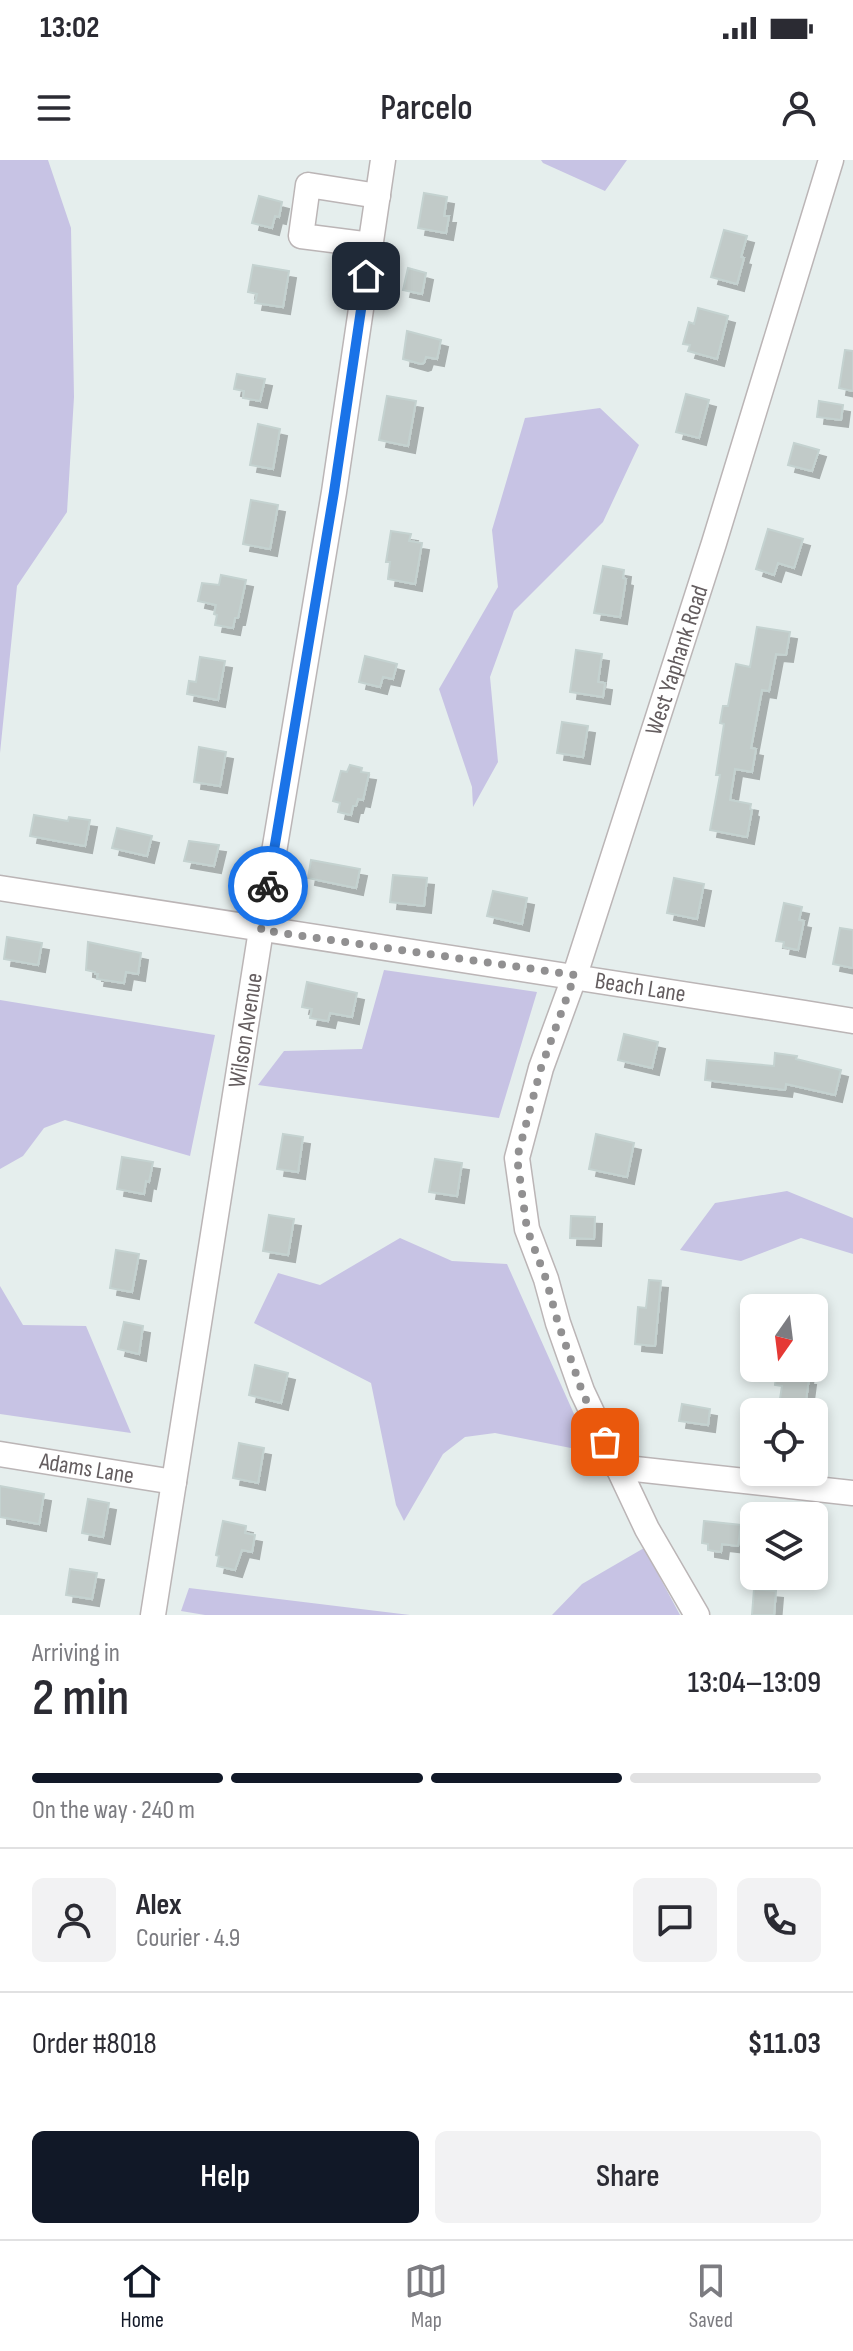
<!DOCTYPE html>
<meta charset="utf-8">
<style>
:root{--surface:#fff;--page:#f2f2f3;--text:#2b2b33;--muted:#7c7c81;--line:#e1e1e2;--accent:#111827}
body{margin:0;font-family:"Sofia Sans Condensed",sans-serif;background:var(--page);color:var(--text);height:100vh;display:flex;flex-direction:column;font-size:30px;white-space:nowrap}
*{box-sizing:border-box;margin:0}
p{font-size:26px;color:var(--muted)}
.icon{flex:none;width:44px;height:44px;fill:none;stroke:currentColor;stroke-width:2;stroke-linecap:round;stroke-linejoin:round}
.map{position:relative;height:1455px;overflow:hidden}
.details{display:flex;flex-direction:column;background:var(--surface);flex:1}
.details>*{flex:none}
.needle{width:52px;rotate:194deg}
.fabs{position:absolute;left:740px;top:1134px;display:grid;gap:16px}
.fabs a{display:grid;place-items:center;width:88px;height:88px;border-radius:12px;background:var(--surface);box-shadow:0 4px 12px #0003;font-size:40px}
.pin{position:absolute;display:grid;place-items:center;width:68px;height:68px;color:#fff;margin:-34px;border-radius:16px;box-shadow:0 4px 12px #0006}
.courier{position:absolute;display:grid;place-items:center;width:80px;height:80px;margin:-40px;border:6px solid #1a73e8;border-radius:50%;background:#fff;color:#222;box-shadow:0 2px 10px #0007}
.headline em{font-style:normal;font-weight:600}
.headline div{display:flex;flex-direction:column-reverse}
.headline{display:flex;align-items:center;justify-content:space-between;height:136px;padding:0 32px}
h1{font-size:52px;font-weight:600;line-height:60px}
.bar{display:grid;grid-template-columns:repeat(4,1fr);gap:12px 8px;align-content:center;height:96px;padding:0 32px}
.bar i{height:10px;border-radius:6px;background:var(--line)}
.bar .active{background:var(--accent)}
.bar p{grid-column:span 4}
.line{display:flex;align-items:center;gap:20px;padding:0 32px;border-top:2px solid var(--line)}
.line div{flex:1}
.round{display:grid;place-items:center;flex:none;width:84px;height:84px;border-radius:12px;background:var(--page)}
.action{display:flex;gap:16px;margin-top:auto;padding:16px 32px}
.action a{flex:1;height:92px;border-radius:12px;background:var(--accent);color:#fff;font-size:32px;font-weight:600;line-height:92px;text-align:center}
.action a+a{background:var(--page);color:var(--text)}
.status{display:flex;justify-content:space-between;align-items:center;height:56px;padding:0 40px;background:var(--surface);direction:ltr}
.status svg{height:22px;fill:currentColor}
header{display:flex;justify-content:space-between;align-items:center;height:104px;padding:0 32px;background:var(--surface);font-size:36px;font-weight:600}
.tabs{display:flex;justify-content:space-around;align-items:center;height:112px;border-top:2px solid var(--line);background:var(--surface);font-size:22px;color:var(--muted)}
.tabs a{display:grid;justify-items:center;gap:4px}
.tabs .active{color:var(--accent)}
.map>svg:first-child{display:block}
</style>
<div class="status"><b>13:02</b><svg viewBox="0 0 49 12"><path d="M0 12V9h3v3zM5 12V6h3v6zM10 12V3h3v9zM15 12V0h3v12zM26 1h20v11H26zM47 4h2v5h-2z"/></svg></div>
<header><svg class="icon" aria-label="menu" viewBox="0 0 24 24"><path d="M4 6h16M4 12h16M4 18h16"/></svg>Parcelo<svg class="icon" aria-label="person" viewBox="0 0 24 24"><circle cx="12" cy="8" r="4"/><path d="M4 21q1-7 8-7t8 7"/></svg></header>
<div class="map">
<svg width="853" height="1455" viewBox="0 0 853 1455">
<defs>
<filter id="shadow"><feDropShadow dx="7" dy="7" stdDeviation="0" flood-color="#0004"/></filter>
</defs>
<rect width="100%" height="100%" fill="#e5eeed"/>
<path fill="#c7c3e4" d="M0,0H48L71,68L74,237L67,352L17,426L0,593Z
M541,0H627L605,31L543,3Z
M600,248L639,285L603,362L514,451L490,517L498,602L473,647L472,627L439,529L498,427L492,370L525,258Z
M384,810L537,832L499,958L258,925L284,891L362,889Z
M0,840L215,875L190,996L65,960L44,968L23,996L0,1009Z
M787,1031L853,1058V1094L801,1078L741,1101L680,1090L715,1043Z
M400,1078L452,1101L507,1104L591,1292L495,1273L465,1277L443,1294L404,1361L396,1345L371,1223L254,1163L278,1113L320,1125Z
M0,1126L23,1165L86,1166L131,1273L0,1254Z
M644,1388L680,1455H552L582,1424Z
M189,1428L410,1455H205L181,1451Z"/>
<path fill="#c1cac8" stroke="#c4d2d0" stroke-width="2" filter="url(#shadow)" d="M424,33L447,37L444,56H449L446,73L418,68Z
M259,36L282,42L279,57L275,56L272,68L252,63Z
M724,70L747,76L741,97L744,98L737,124L711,117Z
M253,105L289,111L283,147L255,143L257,134L248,132Z
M408,108L426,113L422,134L403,130Z
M698,148L728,156L717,199L688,191L690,185L683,184L689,162L694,164Z
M407,171L441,180L437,199L426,197L424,203L421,204L403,199Z
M845,190L853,191V231L839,228Z
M237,214L265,219L260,241L243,238L244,231L234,229Z
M686,234L709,240L699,278L676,272Z
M387,236L416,241L408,286L379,280Z
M819,241L843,245L841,260L817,257Z
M258,264L280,269L273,309L250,305Z
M794,283L819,290L812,311L788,305Z
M251,340L278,345L270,389L243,384Z
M768,369L803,379L794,408L778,403L774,415L756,409Z
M391,371L411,374L409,381L422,383L415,424L388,419L390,402H386Z
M603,406L624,410L623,418L626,419L620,457L594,453Z
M221,415L246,420L238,458H235L233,468L215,465L217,455L214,454L216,445L198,441L202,423L219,425Z
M757,467L790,472L786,495L776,494L769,531L762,530L751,588L756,589L752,612L735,609L730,640L751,644L750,649L752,650L747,677L710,670L720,615H716L724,564L720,563L723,546H728L736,504L750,507Z
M576,490L602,494L598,522L605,523L603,537L570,532Z
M365,496L397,504L393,519L383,517L380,527L359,522Z
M200,497L225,501L218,540L187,534L189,521L196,522Z
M562,562L588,566L583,597L557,593Z
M199,587L226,592L220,626L194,622Z
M350,605L362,608L361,612L369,613L363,640L358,639L356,646H353L351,655L338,652L340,643L333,641L341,611L347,612Z
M34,655L68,661L69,657L90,660L85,686L30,676Z
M117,668L152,676L147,696L112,688Z
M189,681L219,685L214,706L184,701Z
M311,700L360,709L356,728L308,718Z
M393,715L427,718L424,746L390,742Z
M674,718L704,724L697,759L667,753Z
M493,731L527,738L522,764L487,756Z
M784,743L802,747L799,760L804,761L798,790L783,787L784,782L776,781Z
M840,768L853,770V808L833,804Z
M7,777L42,783L38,805L4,799Z
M88,782L141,793L138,814L126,812L124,823L97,819L98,814H95V812L86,810Z
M307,822L357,833L352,857L330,853L328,861L310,858L312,849L302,847Z
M624,874L658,882L652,908L618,900Z
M775,893L797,896L796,899L841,910L835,935L786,924L785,930L705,920L707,900L774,906Z
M283,974L303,977L298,1012L277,1009Z
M596,974L634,983L627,1017L589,1009Z
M122,997L153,1002L149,1022L146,1021L144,1034L117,1029Z
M435,999L462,1003L457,1036L429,1032Z
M269,1055L294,1059L288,1095L263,1091Z
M571,1056L595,1057L594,1079L570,1078Z
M116,1090L139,1094L132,1132L110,1128Z
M649,1120L661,1121L655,1186L635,1184L638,1147L646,1148Z
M124,1162L143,1166L139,1194L118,1189Z
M255,1205L288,1213L281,1243L249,1235Z
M777,1208L807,1210L806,1218H809L806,1241H803L802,1252H778L782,1226L775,1225Z
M682,1244L710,1249L708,1265L679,1261Z
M239,1283L264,1288L258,1323L233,1318Z
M0,1326L44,1334L39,1364L0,1357Z
M88,1339L109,1343L103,1377L82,1373Z
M223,1361L246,1366L245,1373L255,1375L252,1392L242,1390L235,1410L217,1406L219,1396L216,1395Z
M704,1361L741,1365L738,1386L722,1384L721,1392L708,1390V1384L702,1383Z
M70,1409L97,1413L92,1439L66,1435Z
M754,1429L776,1431L774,1455H752Z"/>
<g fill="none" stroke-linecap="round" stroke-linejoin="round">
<defs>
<g id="minor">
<path d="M371,85L301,76L308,25L378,36"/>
<path id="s1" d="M0,728C284,773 569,814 853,861"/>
<path id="s2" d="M0,1294L174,1322"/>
<path d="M617,1307L853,1333"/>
<path id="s3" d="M153,1455L261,770L334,332L383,0"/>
<path id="s4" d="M697,1455L647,1369L582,1231L558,1163L546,1119L527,1069L517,998L541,908L575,815L714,383L831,0"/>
</g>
</defs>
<use href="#minor" stroke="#bbb5b6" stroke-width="27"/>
<use href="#minor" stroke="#fff" stroke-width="24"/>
</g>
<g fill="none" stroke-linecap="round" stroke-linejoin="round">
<path stroke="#919091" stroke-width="8" stroke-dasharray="0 14.4" d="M268,726L261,770L575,815L541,908L517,998L527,1069L546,1119L558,1163L582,1231L605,1282"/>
<path stroke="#1a73e8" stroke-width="10" d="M268,726L334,332L366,116"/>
</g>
<g text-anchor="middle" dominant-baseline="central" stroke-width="7" stroke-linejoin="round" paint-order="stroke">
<g font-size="24" fill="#645d5f" stroke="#fff">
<text stroke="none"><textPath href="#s4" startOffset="1018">West Yaphank Road</textPath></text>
<text stroke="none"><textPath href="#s1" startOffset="648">Beach Lane</textPath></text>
<text stroke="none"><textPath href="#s3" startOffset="592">Wilson Avenue</textPath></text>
<text stroke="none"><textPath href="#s2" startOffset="88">Adams Lane</textPath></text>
</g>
</g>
</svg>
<div class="fabs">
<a><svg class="needle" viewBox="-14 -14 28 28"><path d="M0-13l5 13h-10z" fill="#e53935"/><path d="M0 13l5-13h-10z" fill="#7c7c81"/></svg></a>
<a><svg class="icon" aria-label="locate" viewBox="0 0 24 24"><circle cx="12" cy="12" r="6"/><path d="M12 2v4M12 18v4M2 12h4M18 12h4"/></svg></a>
<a><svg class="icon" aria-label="layers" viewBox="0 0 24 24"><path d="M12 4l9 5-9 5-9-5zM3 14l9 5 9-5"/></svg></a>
</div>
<div class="pin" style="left:605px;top:1282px;background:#ea580c"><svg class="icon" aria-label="bag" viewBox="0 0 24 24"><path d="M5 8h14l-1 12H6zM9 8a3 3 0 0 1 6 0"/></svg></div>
<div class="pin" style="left:366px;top:116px;background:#1f2937"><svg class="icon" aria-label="home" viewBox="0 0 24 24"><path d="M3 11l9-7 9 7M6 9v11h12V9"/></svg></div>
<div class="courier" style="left:268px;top:726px"><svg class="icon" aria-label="bike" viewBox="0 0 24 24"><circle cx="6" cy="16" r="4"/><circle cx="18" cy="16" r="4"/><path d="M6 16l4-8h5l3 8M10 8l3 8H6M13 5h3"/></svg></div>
</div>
<section class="details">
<div class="headline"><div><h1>2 min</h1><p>Arriving in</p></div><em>13:04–13:09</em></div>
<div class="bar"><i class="active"></i><i class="active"></i><i class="active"></i><i></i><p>On the way · 240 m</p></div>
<div class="line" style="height:144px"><a class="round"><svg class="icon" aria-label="person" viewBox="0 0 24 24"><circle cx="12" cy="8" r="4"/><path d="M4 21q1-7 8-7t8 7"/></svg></a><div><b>Alex</b><p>Courier · 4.9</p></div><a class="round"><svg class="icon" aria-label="chat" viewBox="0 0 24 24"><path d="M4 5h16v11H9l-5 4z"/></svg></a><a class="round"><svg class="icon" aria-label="phone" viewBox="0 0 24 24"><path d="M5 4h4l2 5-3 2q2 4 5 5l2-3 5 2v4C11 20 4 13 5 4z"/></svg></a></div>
<div class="line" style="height:104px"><div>Order #8018</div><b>$11.03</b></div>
<div class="action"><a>Help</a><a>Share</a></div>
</section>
<nav class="tabs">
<a class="active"><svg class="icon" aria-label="home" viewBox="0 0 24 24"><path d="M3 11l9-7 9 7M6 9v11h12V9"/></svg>Home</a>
<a><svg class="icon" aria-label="map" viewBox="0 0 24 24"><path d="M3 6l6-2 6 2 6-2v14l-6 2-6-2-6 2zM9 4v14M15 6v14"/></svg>Map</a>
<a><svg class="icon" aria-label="saved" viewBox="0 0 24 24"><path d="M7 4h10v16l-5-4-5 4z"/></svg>Saved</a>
</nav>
